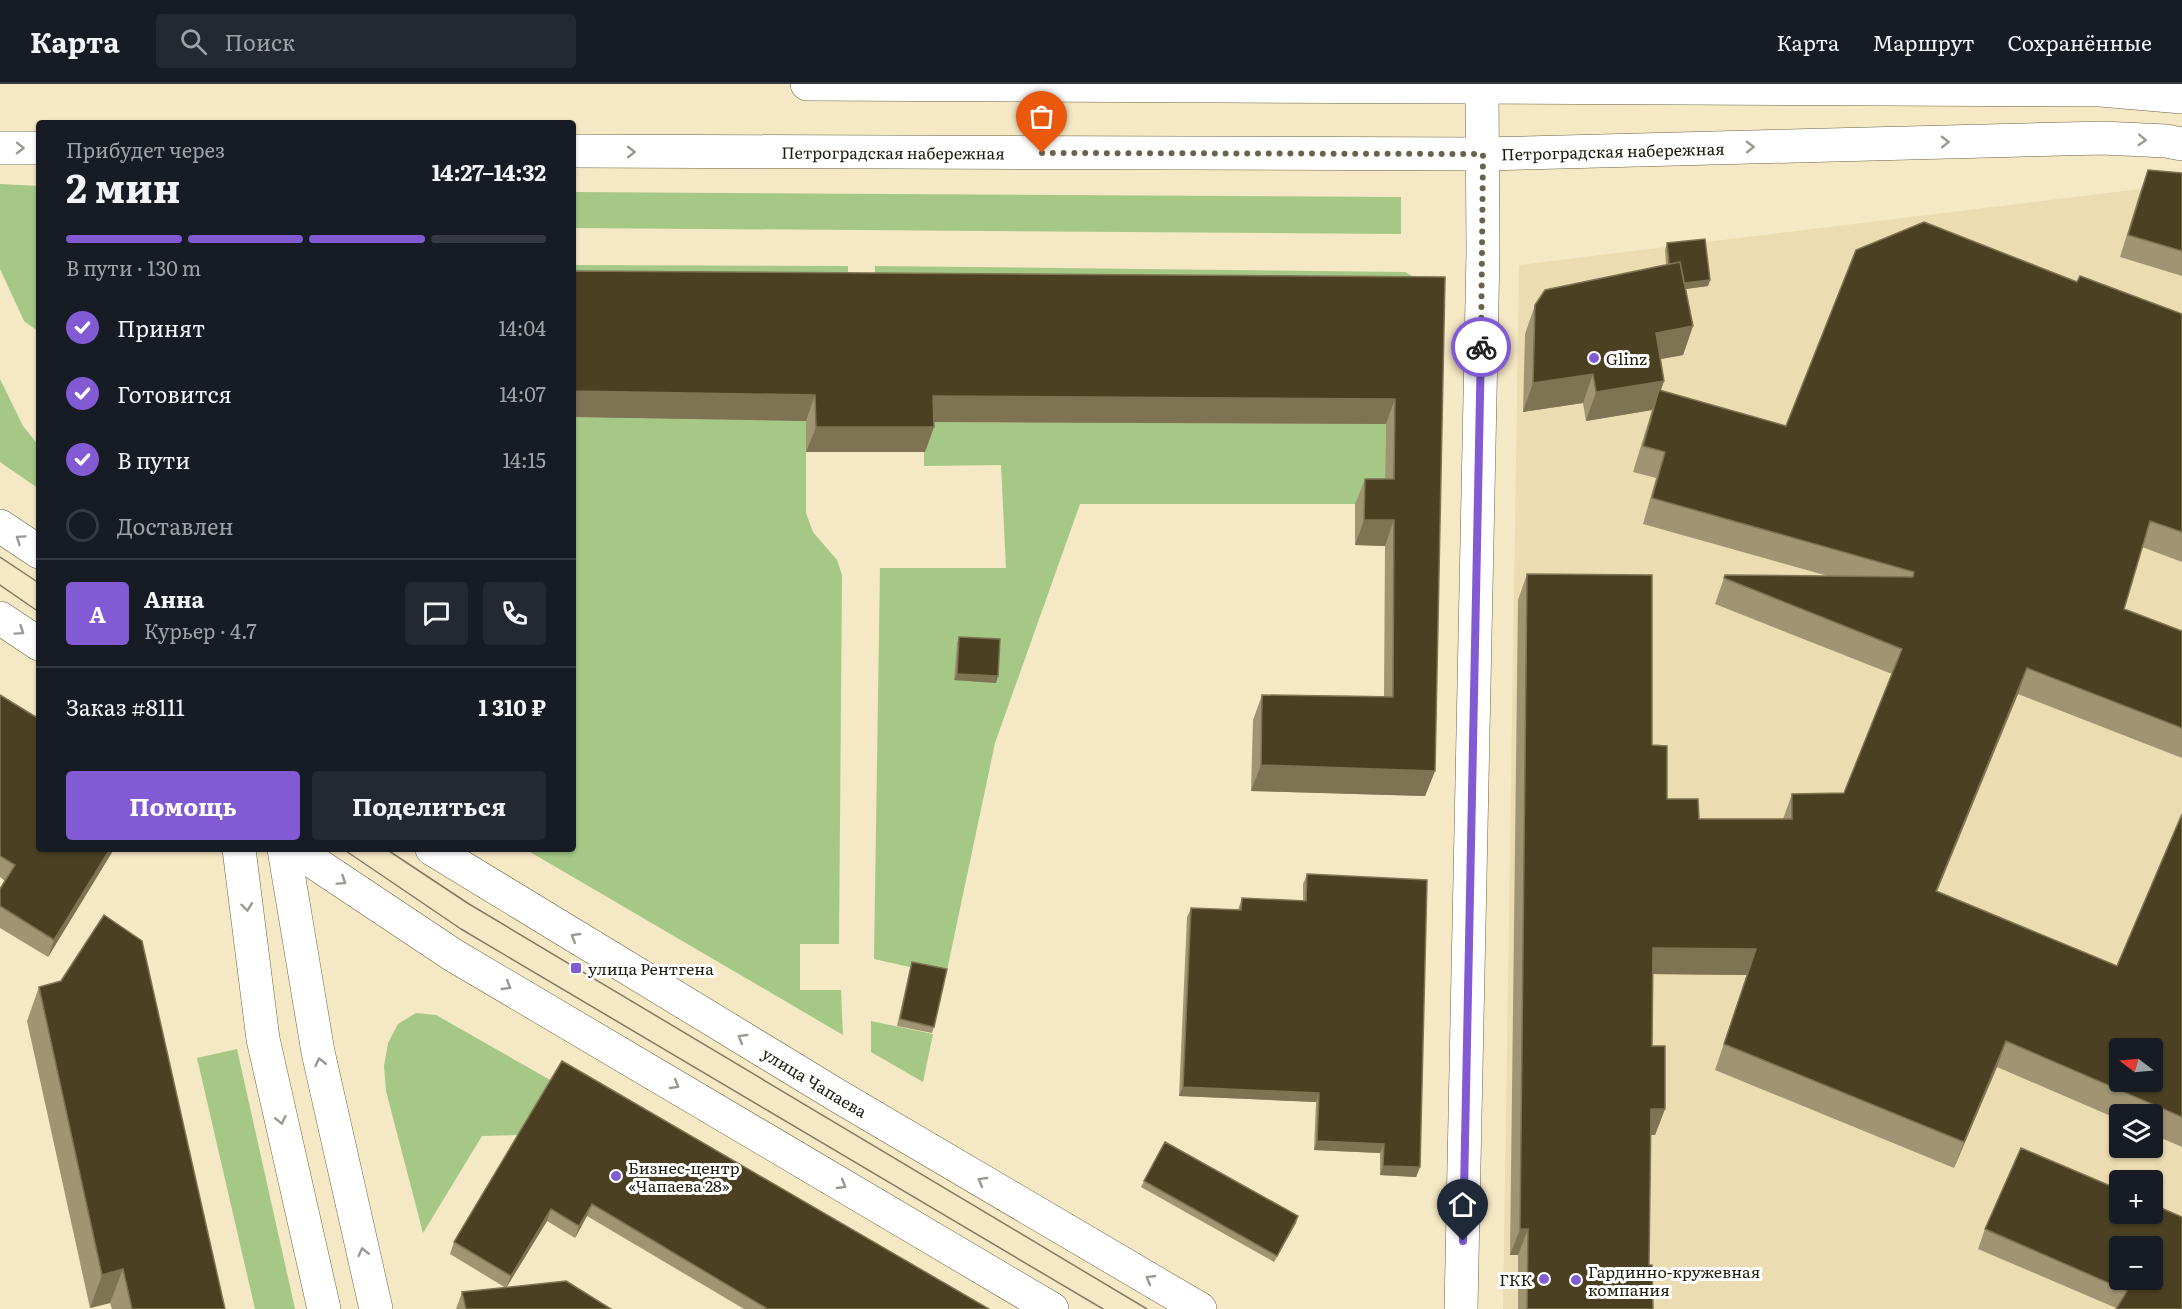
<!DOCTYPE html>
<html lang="ru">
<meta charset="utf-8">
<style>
:root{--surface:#171b24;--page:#242831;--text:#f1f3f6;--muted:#9ea1a6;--line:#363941;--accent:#815ad4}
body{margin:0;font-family:Literata,serif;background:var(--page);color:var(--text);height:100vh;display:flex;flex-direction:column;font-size:22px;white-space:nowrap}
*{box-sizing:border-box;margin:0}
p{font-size:20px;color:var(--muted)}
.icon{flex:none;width:33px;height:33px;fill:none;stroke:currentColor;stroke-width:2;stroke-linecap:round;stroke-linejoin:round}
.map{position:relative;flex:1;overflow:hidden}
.drawer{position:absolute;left:36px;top:36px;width:540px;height:732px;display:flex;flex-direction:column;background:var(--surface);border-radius:6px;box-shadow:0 2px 4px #0004}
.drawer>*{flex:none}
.needle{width:39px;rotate:286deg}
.fabs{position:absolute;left:2109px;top:954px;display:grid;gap:12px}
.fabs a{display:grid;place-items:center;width:54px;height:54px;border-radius:6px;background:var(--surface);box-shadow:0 2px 4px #0004;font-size:30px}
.pin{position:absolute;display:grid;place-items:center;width:51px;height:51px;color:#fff;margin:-62px -26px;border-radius:50% 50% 50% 0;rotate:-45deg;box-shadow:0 0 6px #0007}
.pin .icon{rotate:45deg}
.courier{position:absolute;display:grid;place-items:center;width:60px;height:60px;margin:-30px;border:4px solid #815ad4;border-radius:50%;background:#fff;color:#222;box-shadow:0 2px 8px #0007}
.headline em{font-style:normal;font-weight:700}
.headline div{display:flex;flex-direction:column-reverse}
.headline{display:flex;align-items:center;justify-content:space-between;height:102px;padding:0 30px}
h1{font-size:39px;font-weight:700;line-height:45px}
.bar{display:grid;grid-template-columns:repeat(4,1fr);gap:9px 6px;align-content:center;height:72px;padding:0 30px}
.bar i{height:8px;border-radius:4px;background:var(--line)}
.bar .selected{background:var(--accent)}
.bar p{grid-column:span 4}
.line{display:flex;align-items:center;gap:15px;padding:0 30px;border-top:2px solid var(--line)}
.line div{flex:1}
.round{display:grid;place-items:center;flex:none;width:63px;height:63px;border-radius:6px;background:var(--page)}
ol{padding:0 30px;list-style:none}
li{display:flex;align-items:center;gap:18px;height:66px}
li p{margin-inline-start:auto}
li .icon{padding:6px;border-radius:50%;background:var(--accent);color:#fff;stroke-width:4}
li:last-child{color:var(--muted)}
li i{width:33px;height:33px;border:3px solid var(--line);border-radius:50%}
.cta{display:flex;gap:12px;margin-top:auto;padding:12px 30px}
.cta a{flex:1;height:69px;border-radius:6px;background:var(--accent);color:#fff;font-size:24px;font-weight:700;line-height:69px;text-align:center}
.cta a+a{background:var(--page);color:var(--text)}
header{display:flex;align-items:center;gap:36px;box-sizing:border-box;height:84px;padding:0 30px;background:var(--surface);border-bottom:2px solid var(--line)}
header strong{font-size:28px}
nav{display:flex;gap:33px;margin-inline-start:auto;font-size:21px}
.search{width:420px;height:54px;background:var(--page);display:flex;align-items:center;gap:15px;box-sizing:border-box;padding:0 21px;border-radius:6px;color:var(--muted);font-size:22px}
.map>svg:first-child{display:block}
</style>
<header>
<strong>Карта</strong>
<div class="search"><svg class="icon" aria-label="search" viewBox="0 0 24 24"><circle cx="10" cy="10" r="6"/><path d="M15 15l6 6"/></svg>Поиск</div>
<nav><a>Карта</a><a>Маршрут</a><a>Сохранённые</a></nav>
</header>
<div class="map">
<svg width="2182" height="1225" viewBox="0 0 2182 1225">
<rect width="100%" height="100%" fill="#f5e8c4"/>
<path fill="#ecdcb1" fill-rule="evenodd" d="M2140,105L2182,111V1225H1503L1519,181ZM2120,964H2152V998H2120ZM2120,1030H2152V1064H2120ZM2120,1096H2152V1130H2120ZM2120,1162H2152V1196H2120Z"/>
<path fill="#a5c887" d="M0,100L39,102V248L24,237L0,185Z
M573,108L1401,113V150L573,144Z
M573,181L848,182V212L573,210Z
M875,182L1405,188L1418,195L875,212Z
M0,295L23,342L39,362V405L0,378Z
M573,333L806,337V429L813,448L837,476L842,491L839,860H800V906H841L843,951L525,765H573Z
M924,338L1386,340L1385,420H1080L995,659L946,891L874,875L880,484H1006L1001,381L924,382Z
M416,929L436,931L552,997L520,1051L482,1052L423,1149L386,1007L384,982L388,959L398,940Z
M871,937L933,950L923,998L871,968Z
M237,965L295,1225H255L197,974Z"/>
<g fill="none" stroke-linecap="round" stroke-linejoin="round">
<defs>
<path id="minor" d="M1461,1225L1483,169L1482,3"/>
<g id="tertiary">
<path d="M807,0L2100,6L2182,13"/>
<path d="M0,64H39"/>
<path id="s1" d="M573,67L1483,70L2102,54L2166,57L2182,60"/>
<path d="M0,442L39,468"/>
<path d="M0,534L39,560"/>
<path d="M239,765L263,955L324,1225"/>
<path d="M284,765L318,968L376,1225"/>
<path d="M294,765L453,871L1052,1225"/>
<path id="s2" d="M432,765L838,1012L1200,1225"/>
</g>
</defs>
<use href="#minor" stroke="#6d6242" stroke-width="34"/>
<use href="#tertiary" stroke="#6d6242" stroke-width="34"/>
<use href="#minor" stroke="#fff" stroke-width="33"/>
<use href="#tertiary" stroke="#fff" stroke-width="33"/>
<path stroke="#837a62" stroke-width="1.5" d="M0,473L39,499
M0,501L39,528
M343,765L461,845L1103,1225
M386,765L469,820L1147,1225"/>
</g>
<path fill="#a09473" d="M2148,86L2182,89V192L2120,173L2140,108Z
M1667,159L1710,196L1708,202L1686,205L1693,242L1683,271L1660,275L1664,297L1661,306L1786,342L2077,198L2182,230V478L2142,463L2124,525L2182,547V674L2018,610L1937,808L2117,882L2182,730V1063L2152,1050V1030H2120V1036L1997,983L1954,1084L1715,986L1747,891L1653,890L1652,962L1665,1025L1655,1051H1651L1649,1181L1653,1225H1518V1171H1510L1518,516L1527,490L1652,661L1667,715L1699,735H1783L1792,710L1844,709L1892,590L1715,520L1725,491L1828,492L1643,440L1656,394L1633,388L1652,326L1586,337L1583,319L1523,328L1525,250L1535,221L1666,181L1665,166Z
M1445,193L1435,687L1425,712L1251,707L1253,636L1262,611L1384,612L1385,462L1355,461V420L1365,395H1385L1386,340L934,338V343L925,368H806V337L573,333Z
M959,553L998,592L996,599L954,596L957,559Z
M0,611L39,765H114L48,873L0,844V805L5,797L0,793Z
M1307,790L1420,1083L1416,1093L1380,1091V1069L1314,1066L1316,1018L1179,1012L1187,833L1191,824L1238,826L1242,814L1303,817V800Z
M912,878L934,943L932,949L897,942L910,884Z
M39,903L225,1225H112L110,1219L90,1224L27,937Z
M562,977L989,1225H744L587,1132L575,1154L547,1137L506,1204L611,1225H456L462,1208L506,1204L450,1170L454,1158Z
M1144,1097L1296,1139L1274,1178L1141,1103Z
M2182,1133L2116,1224L1978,1165L1985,1145Z"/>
<path fill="#7e7353" d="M1710,196L1708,202L1670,207L1672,200Z
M1693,242L1683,271L1645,278L1656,249Z
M1593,290L1583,319L1523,328L1533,299Z
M1664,297L1654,325L1659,306L1652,326L1586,337L1596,308Z
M573,307L815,311L806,337L573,333Z
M933,312L1395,315L1386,340L924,338Z
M816,343H934L925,368H806Z
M1364,436H1394L1385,462L1355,461Z
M2027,584L2018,610L1926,833L1936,807Z
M957,590L998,592L996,599L954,596Z
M1261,681L1435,687L1425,712L1251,707Z
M110,765H114L48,873L54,856Z
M1653,864L1756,865L1747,891L1644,890Z
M2006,957L1997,983L1954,1084L1964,1058Z
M1183,1003L1319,1009L1316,1018L1179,1012Z
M1651,1025H1665L1655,1051H1642Z
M1317,1057L1384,1060L1380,1069L1314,1066Z
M1383,1082L1420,1083L1416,1093L1380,1091Z
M592,1120L587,1132L575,1154L579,1142Z
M551,1125L547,1137L506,1204L511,1192Z
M1298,1132L1296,1139L1274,1178L1277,1172Z
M1520,1145H1528L1518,1171H1510Z
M123,1185L110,1219L90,1224L102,1191Z"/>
<path fill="#4b4122" stroke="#7e7353" stroke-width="1.5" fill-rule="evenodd" d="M2148,86L2182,89V167L2128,151Z
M1924,138L2077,198L2080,192L2182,230V448L2150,437L2124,525L2182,547V644L2027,584L1936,807L2117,882L2182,730V1033L2006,957L1964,1058L1724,960L1756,865L1653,864L1652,962H1665V1025H1651L1649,1181H1652L1653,1225H1527L1528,1145H1520L1527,490L1652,491V661L1667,662V715H1698L1699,735H1792V710L1844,709L1902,565L1724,494L1725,491L1913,493L1914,488L1652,414L1665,368L1643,362L1659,306L1786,342L1856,166ZM2120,964H2152V998H2120Z
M1705,155L1710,196L1684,199L1680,178L1669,180L1667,159Z
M1680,178L1693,242L1656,249L1664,297L1596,308L1593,290L1533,299L1535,221L1545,206Z
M573,187L1445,193L1435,687L1261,681L1262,611L1393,613L1394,436H1364L1365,395H1394L1395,315L933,312L934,343H816L815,311L573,307Z
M959,553L1000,555L998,592L957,590Z
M0,611L39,635V765H110L54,856L0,822V805L15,781L0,772Z
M1307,790L1427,796L1420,1083L1383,1082L1384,1060L1317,1057L1319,1009L1183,1003L1191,824L1241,826L1242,814L1306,817Z
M104,831L142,857L225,1225H132L123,1185L102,1191L39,903L61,897Z
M912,878L947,885L934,943L900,935Z
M562,977L989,1225H765L766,1224L592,1120L579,1142L551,1125L511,1192L454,1158Z
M1165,1058L1298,1132L1277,1172L1144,1097Z
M2021,1064L2120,1106V1130H2152V1120L2182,1133V1225H2116L2127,1207L1985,1145ZM2120,1162H2152V1196H2120Z
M566,1197L611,1225H466L462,1208Z"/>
<defs><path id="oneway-chevron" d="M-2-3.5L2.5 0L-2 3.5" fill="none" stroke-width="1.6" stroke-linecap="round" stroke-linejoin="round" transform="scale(1.5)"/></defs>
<g stroke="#9a9892">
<use href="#oneway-chevron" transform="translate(2142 56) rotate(3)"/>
<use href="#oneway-chevron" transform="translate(1945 58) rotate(-1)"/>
<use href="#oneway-chevron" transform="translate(1750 63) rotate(-1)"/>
<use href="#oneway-chevron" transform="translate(20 64) rotate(1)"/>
<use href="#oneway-chevron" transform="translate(631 68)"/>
<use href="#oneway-chevron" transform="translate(20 455) rotate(-146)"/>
<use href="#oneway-chevron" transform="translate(20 547) rotate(34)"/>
<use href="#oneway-chevron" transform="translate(342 797) rotate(34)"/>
<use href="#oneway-chevron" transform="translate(247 823) rotate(83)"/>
<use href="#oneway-chevron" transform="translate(575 853) rotate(-149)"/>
<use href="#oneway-chevron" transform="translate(507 902) rotate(30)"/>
<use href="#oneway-chevron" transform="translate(742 954) rotate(-149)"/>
<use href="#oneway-chevron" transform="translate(320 978) rotate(-103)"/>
<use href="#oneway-chevron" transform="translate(675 1001) rotate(31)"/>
<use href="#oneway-chevron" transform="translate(281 1036) rotate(77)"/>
<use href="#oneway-chevron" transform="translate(982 1097) rotate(-150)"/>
<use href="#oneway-chevron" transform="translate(842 1101) rotate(31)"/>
<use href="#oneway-chevron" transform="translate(363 1168) rotate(-103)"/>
<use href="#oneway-chevron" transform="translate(1150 1195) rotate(-150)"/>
</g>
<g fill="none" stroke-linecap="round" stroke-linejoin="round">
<path stroke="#6a624d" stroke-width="6" stroke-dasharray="0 10.8" d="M1042,69L1483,70L1481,263"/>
<path stroke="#815ad4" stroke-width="8" d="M1463,1157L1481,263"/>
</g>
<g fill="#815ad4" stroke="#fff" stroke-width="2">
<circle cx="1594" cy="274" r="6"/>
<rect x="570" y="878" width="12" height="12" rx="3"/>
<circle cx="616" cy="1092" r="6"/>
<circle cx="1544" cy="1195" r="6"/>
<circle cx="1576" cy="1196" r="6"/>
</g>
<g text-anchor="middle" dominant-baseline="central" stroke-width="6" stroke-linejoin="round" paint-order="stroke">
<g font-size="16" fill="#1f1a0d" stroke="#fff">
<text stroke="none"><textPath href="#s1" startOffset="1040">Петроградская набережная</textPath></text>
<text stroke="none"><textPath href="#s1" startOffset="320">Петроградская набережная</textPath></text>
<text stroke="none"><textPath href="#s2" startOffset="448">улица Чапаева</textPath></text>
</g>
<g font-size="16" fill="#1f1a0d" stroke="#fff" text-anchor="start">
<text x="1606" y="274">Glinz</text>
<text x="588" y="884">улица Рентгена</text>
<text x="628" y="1083">Бизнес-центр<tspan x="628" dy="18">«Чапаева 28»</tspan></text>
<text x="1588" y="1187">Гардинно-кружевная<tspan x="1588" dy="18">компания</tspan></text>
<text x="1532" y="1195" text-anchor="end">ГКК</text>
</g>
</g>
</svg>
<div class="fabs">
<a><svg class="needle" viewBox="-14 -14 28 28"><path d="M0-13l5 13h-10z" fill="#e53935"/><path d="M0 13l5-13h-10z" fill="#9ea1a6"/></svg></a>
<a><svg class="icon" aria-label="layers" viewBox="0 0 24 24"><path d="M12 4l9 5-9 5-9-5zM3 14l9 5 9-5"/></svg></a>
<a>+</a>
<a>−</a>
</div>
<div class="pin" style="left:1042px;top:69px;background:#ea580c"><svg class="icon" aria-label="bag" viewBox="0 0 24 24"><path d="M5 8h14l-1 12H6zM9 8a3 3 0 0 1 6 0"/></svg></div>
<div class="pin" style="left:1463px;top:1157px;background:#1f2937"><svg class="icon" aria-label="home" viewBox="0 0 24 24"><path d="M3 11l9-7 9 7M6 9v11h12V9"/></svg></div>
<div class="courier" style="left:1481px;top:263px"><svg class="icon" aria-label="bike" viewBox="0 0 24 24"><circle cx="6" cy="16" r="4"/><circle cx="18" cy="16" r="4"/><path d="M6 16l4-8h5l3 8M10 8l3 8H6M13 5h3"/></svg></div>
<section class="drawer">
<div class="headline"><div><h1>2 мин</h1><p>Прибудет через</p></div><em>14:27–14:32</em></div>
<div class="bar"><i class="selected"></i><i class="selected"></i><i class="selected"></i><i></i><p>В пути · 130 m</p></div>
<ol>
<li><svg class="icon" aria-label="check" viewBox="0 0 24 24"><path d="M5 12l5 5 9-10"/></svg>Принят<p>14:04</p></li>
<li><svg class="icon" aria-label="check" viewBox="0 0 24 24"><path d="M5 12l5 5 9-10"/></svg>Готовится<p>14:07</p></li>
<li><svg class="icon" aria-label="check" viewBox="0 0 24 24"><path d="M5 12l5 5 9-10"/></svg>В пути<p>14:15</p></li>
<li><i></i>Доставлен</li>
</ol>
<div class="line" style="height:108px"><b class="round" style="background:var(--accent);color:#fff">А</b><div><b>Анна</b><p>Курьер · 4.7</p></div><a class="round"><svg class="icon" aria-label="chat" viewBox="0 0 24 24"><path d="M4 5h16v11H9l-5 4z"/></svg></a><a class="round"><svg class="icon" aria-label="phone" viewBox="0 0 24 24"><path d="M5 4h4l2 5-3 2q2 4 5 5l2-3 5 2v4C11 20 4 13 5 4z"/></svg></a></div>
<div class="line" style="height:78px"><div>Заказ #8111</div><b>1 310 ₽</b></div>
<div class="cta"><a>Помощь</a><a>Поделиться</a></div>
</section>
</div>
